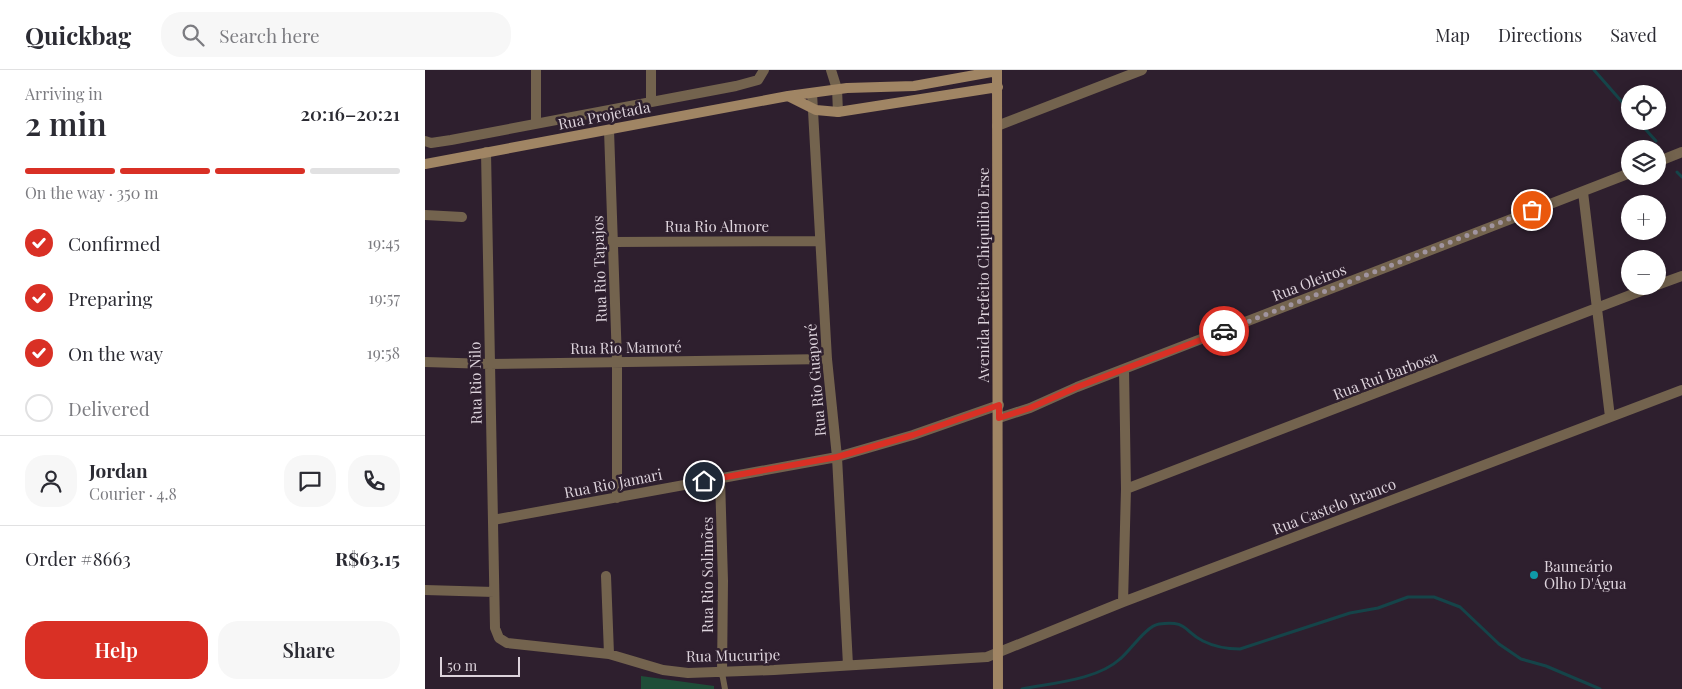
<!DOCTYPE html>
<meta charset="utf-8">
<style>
:root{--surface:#fff;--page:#f7f7f7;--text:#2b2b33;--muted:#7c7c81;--line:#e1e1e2;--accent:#d93025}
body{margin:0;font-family:"Playfair Display",serif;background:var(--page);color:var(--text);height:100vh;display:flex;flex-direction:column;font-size:19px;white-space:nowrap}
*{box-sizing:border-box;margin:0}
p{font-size:16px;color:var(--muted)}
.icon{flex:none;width:28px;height:28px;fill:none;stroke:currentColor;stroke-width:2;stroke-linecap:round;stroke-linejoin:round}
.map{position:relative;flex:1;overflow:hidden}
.panel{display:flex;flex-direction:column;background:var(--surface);width:425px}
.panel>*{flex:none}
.tools{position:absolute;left:1196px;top:15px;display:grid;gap:10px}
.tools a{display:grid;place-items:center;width:45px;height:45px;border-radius:50%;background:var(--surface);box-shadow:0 2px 12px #0003;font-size:25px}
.scale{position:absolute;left:15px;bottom:12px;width:80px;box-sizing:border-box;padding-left:5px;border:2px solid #ddd3dc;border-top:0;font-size:14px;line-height:18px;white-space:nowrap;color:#ddd3dc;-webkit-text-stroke:4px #2e1f2e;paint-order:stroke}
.pin{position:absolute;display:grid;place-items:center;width:42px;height:42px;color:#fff;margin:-21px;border:2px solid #fff;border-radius:50%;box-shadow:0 1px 5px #0007}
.courier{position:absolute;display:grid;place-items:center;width:50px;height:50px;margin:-25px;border:4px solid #d93025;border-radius:50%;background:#fff;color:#222;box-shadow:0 1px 6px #0007}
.headline em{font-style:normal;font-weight:600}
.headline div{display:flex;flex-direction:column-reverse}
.headline{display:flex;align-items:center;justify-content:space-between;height:85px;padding:0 25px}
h1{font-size:32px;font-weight:600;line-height:38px}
.bar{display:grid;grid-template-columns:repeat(4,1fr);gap:8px 5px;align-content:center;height:60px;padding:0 25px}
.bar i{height:6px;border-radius:4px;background:var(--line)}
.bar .on{background:var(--accent)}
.bar p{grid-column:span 4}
.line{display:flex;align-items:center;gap:12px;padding:0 25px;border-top:1px solid var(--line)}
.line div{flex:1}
.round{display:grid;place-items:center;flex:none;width:52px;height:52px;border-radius:20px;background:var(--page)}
ol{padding:0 25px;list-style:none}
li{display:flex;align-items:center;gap:15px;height:55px}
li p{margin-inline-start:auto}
li .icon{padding:5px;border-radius:50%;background:var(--accent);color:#fff;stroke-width:4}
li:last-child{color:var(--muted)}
li i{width:28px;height:28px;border:2px solid var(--line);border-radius:50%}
.button{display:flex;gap:10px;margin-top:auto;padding:10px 25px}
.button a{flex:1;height:58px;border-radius:20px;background:var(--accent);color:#fff;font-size:20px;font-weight:600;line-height:58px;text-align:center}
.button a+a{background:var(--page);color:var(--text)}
header{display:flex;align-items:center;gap:30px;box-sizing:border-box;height:70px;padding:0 25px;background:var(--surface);border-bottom:1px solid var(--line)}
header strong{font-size:24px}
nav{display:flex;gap:28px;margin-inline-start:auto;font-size:18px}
.search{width:350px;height:45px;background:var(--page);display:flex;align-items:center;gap:12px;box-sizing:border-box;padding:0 18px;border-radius:20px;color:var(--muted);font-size:19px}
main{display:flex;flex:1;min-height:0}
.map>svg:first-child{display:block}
</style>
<header>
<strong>Quickbag</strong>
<div class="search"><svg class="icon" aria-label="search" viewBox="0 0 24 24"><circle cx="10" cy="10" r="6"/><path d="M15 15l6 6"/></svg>Search here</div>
<nav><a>Map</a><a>Directions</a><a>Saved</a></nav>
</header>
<main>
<section class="panel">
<div class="headline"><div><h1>2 min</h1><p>Arriving in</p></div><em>20:16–20:21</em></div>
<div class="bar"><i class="on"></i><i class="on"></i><i class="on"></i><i></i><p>On the way · 350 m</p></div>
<ol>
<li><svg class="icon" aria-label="check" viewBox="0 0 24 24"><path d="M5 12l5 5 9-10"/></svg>Confirmed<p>19:45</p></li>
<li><svg class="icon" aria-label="check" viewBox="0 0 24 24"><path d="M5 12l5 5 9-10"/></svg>Preparing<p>19:57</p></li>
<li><svg class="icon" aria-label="check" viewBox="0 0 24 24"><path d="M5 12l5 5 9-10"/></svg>On the way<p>19:58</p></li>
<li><i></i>Delivered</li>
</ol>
<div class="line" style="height:90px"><a class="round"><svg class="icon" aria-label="person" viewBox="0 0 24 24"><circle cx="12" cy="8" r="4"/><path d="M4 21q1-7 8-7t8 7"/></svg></a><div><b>Jordan</b><p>Courier · 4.8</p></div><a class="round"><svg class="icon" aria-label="chat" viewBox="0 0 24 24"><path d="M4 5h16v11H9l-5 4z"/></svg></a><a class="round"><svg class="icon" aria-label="phone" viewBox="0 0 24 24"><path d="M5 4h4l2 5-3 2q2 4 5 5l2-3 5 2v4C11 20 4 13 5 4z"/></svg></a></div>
<div class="line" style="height:65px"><div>Order #8663</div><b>R$63.15</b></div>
<div class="button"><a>Help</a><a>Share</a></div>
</section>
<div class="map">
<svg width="1257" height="619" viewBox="0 0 1257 619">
<rect width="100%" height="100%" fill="#2e1f2e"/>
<path fill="#1e4e38" d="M216,606L289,616V619H216Z"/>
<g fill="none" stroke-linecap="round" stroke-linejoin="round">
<path stroke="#154449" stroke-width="3" d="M1169,0L1205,41
M1213,51L1231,71
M1252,102L1257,107
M597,619C627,613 672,610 695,589C705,581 721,556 734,554C763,550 758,561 778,571C790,577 801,579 815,579L925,543L953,538L983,527H1009L1035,537L1074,574L1096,589L1121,596L1175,619"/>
<path stroke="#73634e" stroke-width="6" d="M297,603L300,619"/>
<path stroke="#73634e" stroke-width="10" d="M406,0L412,19L413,42
M387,23L402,289L412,387L423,595
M226,31V0
M111,53V0
M572,56L717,0
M184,60L192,291V428
M0,71L6,73L26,70L311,16L333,10L339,0
M61,82L70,558L74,568L82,573L184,584L238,600L263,603L349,600L562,587L698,532L1257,320
M1232,92L1257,82
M1158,122L1185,347
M0,145L37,147
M189,172L395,171
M1232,215L1257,206
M0,292L64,294L402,289
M574,348L605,338L652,317L1205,103
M295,408L298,511L297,603
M701,419L1229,216
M68,450L412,387L488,365L574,335
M181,506L184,584
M0,520L69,522
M698,532L701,419L699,299"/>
<path stroke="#a08564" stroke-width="10" d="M572,0L573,619
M363,26L391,40L413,42L573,17
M0,94L363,26L422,18L489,16L572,1"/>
</g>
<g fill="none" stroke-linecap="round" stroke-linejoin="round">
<path stroke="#a0949f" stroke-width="5" stroke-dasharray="0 9" d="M799,261L1107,140"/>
<path stroke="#d93025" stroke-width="6" d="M279,411L412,387L488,365L574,335V348L605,338L652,317L799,261"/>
</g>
<circle fill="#0f9aa8" stroke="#2e1f2e" stroke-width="2" cx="1109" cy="505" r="5"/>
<g text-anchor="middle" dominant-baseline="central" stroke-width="5" stroke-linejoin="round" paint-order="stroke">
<g font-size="15" fill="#ddd3dc" stroke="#2e1f2e">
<text transform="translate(179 45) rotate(-11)">Rua Projetada</text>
<text x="292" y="156">Rua Rio Almore</text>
<text transform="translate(174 199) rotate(-92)">Rua Rio Tapajos</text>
<text transform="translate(558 205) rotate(-90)">Avenida Prefeito Chiquilito Erse</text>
<text transform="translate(884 212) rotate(-21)">Rua Oleiros</text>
<text transform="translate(201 277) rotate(-1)">Rua Rio Mamoré</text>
<text transform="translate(960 305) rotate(-21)">Rua Rui Barbosa</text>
<text transform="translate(390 310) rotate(-95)">Rua Rio Guaporé</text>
<text transform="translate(50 313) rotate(-91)">Rua Rio Nilo</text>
<text transform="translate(188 413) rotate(-11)">Rua Rio Jamari</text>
<text transform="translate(909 436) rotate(-21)">Rua Castelo Branco</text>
<text transform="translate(282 505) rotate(-90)">Rua Rio Solimões</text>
<text transform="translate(308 585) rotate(-1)">Rua Mucuripe</text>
</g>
<g font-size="15" fill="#ddd3dc" stroke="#2e1f2e" text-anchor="start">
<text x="1119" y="496">Bauneário<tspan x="1119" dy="17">Olho D'Água</tspan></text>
</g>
</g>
</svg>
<div class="tools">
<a><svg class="icon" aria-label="locate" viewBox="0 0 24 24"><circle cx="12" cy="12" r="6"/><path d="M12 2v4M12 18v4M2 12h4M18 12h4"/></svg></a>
<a><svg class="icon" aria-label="layers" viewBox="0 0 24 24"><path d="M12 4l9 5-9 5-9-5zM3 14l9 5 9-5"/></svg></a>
<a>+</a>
<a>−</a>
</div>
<div class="scale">50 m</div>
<div class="pin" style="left:1107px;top:140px;background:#ea580c"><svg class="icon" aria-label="bag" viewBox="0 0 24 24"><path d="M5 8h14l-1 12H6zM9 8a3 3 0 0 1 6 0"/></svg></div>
<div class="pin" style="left:279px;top:411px;background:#1f2937"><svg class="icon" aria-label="home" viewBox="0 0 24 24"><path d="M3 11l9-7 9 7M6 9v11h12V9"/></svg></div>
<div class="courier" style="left:799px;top:261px"><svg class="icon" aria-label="car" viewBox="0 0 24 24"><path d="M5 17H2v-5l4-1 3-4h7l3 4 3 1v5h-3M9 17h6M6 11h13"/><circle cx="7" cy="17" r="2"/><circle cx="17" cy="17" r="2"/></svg></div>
</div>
</main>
